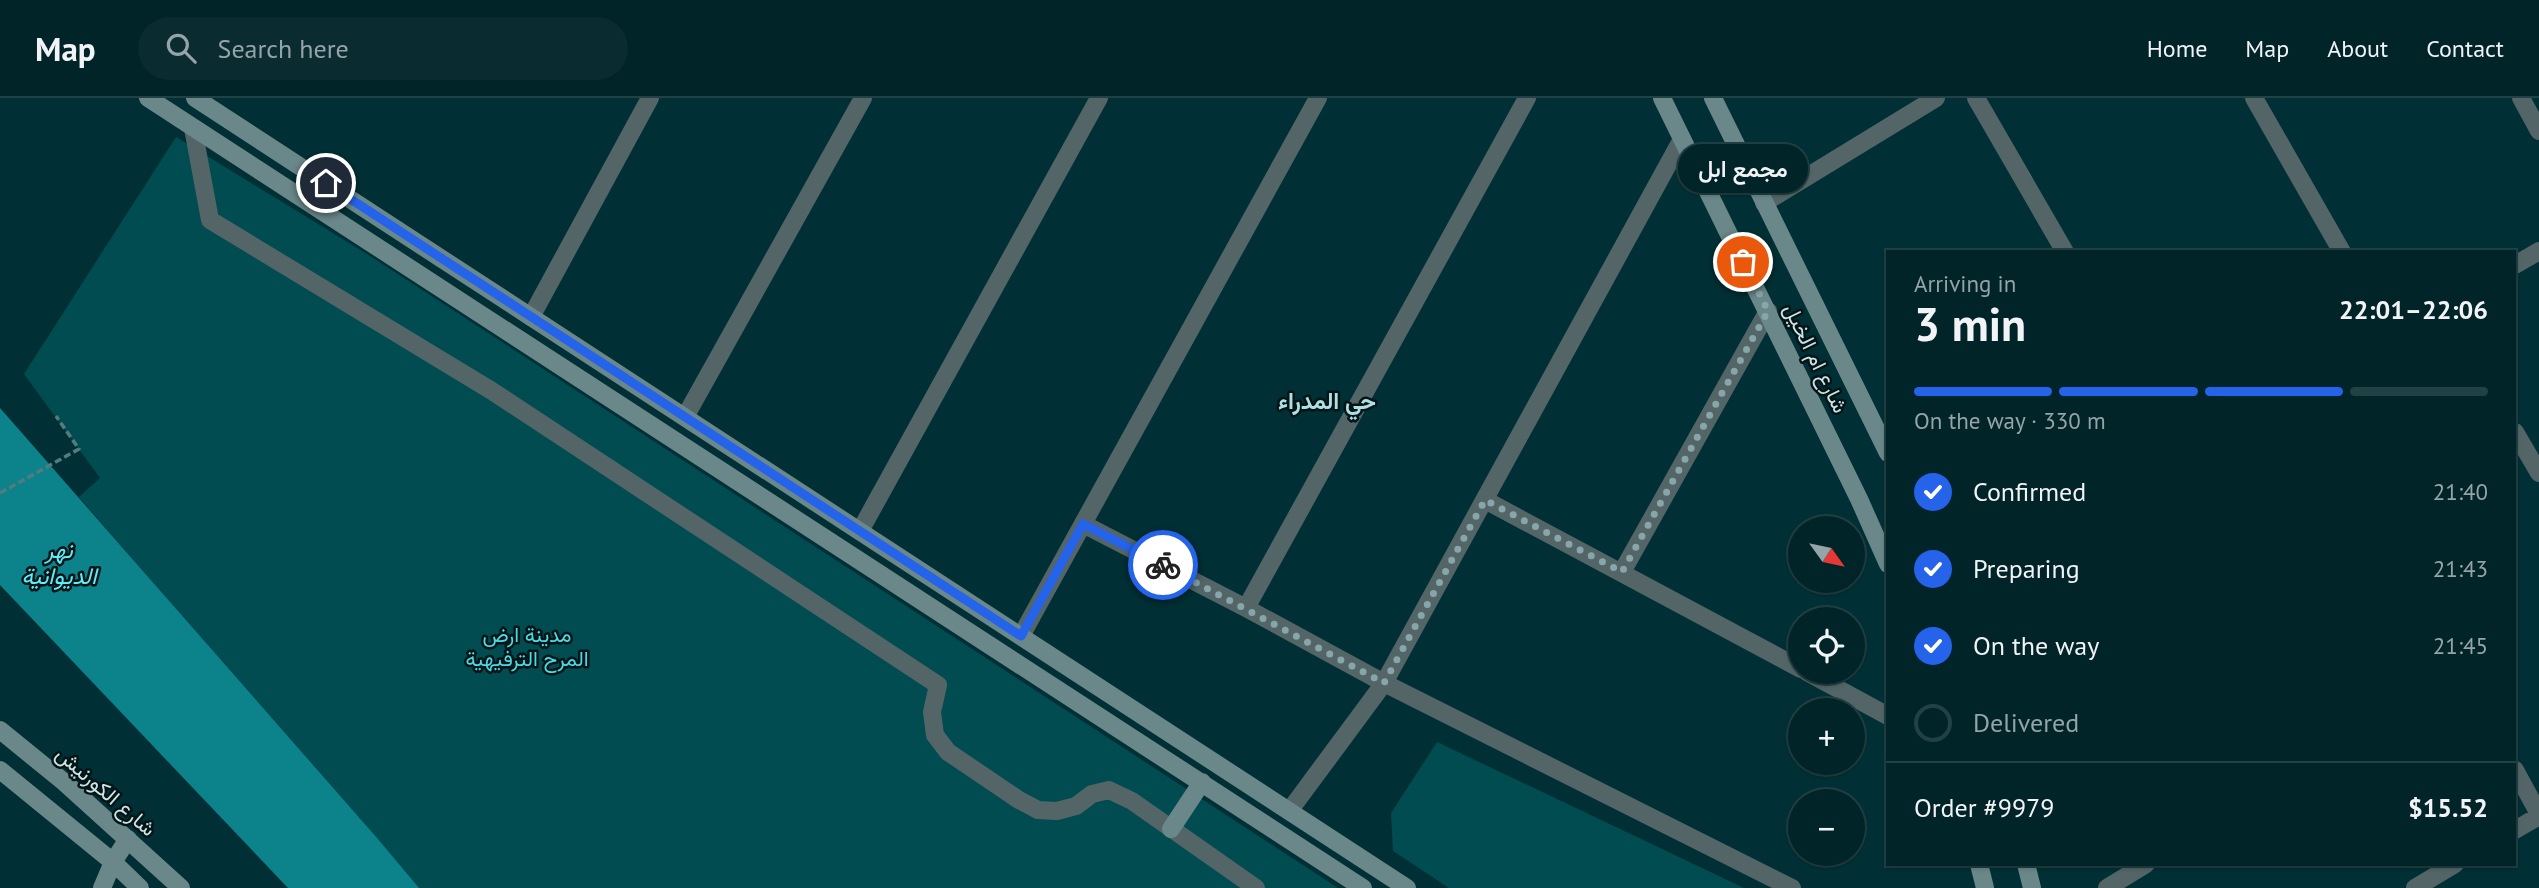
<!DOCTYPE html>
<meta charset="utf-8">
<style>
:root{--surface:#002428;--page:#0a2c30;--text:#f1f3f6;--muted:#95a4a8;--line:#224145;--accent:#2563eb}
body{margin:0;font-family:"PT Sans",Vazirmatn,sans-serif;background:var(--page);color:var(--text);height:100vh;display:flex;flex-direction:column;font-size:26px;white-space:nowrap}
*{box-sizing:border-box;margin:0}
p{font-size:23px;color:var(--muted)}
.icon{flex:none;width:38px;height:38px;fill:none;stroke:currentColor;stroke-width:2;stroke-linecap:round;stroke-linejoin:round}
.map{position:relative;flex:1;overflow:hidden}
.panel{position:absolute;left:1886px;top:152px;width:630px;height:616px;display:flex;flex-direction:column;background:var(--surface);border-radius:0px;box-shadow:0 2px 5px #0004,0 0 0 2px var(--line)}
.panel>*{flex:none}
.needle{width:46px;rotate:123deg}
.buttons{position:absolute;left:1788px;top:418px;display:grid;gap:14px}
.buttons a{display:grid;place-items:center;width:77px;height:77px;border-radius:50%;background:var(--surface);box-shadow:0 2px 5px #0004,0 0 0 2px var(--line);font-size:35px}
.pin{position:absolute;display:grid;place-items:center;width:60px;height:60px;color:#fff;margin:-30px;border:4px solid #fff;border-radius:50%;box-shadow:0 2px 7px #0007}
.courier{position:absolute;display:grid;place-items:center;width:70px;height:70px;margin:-35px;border:5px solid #2563eb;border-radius:50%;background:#fff;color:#222;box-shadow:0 2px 9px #0007}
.bubble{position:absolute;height:49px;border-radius:24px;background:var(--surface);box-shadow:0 2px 5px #0004,0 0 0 2px var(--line);font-size:23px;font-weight:600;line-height:49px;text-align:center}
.overview em{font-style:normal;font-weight:600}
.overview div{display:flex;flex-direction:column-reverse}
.overview{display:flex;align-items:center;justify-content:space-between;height:119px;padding:0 28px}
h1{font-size:46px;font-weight:600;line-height:52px}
.bar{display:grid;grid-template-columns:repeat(4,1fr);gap:10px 7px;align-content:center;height:84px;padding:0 28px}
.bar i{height:9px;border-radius:5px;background:var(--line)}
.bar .on{background:var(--accent)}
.bar p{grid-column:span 4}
.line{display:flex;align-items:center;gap:18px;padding:0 28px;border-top:2px solid var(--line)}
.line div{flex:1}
ol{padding:0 28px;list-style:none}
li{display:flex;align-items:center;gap:21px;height:77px}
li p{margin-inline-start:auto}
li .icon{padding:7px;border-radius:50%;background:var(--accent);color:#fff;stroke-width:4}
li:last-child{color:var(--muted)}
li i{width:38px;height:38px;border:4px solid var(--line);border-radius:50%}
header{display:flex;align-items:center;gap:42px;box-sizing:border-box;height:98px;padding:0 35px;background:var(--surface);border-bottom:2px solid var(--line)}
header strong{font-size:33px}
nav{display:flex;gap:38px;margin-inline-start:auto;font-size:24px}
.search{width:490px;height:63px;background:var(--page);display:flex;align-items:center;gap:18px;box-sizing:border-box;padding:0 24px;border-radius:38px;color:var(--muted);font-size:26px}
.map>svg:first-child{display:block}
</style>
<header>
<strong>Map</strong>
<div class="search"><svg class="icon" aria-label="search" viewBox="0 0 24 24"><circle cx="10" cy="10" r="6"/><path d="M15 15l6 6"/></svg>Search here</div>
<nav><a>Home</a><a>Map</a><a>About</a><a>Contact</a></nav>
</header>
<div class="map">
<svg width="2539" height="790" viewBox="0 0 2539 790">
<rect width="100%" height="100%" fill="#003035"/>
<path fill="#004c51" d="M176,39L367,156L1338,790H417L79,399L100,380L24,276Z
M1437,644L1744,790H1449L1393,753L1391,715Z"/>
<path fill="#0c828b" d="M0,310L377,740L419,790H288L0,487Z"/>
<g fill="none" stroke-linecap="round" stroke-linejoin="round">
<path stroke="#557b7f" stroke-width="3.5" stroke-dasharray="7 3.5" stroke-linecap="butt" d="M0,395L79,351L56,318"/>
<path stroke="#536567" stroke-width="18" d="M1976,0L2065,154
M2254,0L2342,154
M2521,0L2539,33
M193,30L210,122L492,293L938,587L932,614L935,637L948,654L1019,702L1038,712L1057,713L1076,708L1092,696L1109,692L1132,703L1256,790
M1764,105L1936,0
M2515,167L2539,153
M531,219L650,0
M685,319L863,0
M2515,334L2539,375
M1485,402L1801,571
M1083,426L1246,510L1384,585L1792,790
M860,433L1099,0
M1622,474L1768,213
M1246,510L1527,0
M1021,538L1318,0
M1807,574L1888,618
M2515,672L2539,716
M1290,712L1384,585L1682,41
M2515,732L2539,718
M2107,790L2146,766
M2415,790L2455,766"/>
<path stroke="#6a878a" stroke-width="18" d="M148,0L1363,790
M195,0L1407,790
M1662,0L1859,401L1888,466
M1713,0L1888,355
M0,632L64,684L181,790
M0,672L113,764L140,790
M1171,731L1202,684
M1979,766L1985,790
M2026,766L2032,790
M102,790L113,764L128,741"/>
</g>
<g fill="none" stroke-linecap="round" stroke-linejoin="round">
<path stroke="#86a6a9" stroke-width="7" stroke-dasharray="0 12.6" d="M1163,467L1384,585L1485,402L1622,474L1768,213L1743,164"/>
<path stroke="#2563eb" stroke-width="9" d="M326,85L1021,538L1083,426L1163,467"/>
</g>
<g text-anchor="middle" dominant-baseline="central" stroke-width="5" stroke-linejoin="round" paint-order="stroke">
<g font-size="21" fill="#cee5e7" stroke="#041517">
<text transform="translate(1816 260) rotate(64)">شارع ام الخيل</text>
<text transform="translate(106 693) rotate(41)">شارع الكورنيش</text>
</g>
<g font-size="21" fill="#48dbe8" stroke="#041517">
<text x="527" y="536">مدينة ارض<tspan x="527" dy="24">المرح الترفيهية</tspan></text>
</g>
<g font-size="23" font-weight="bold" fill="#b0dfe3" stroke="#041517">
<text x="1327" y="302">حي المدراء</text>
</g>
<g font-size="23" font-style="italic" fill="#60eefb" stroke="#041517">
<text x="59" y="451">نهر<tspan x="59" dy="26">الديوانية</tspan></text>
</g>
</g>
</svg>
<div class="buttons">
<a><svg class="needle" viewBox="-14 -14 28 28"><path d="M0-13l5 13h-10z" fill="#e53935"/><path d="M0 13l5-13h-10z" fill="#95a4a8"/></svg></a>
<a><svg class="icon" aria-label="locate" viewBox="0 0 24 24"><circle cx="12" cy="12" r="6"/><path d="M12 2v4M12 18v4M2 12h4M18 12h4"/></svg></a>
<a>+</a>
<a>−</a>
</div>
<div class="pin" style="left:1743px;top:164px;background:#ea580c"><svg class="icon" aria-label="bag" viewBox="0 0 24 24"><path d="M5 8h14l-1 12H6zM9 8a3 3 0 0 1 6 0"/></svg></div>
<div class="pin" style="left:326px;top:85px;background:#1f2937"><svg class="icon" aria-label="home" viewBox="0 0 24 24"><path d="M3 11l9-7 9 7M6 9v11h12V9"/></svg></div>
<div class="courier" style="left:1163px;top:467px"><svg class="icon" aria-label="bike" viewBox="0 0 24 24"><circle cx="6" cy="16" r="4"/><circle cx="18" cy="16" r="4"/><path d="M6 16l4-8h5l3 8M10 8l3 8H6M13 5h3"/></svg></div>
<div class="bubble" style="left:1678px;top:46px;width:130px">مجمع ابل</div>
<section class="panel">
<div class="overview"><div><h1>3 min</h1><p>Arriving in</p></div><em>22:01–22:06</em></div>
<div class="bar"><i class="on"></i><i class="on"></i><i class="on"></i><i></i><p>On the way · 330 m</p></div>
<ol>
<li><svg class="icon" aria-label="check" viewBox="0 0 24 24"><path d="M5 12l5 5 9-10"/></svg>Confirmed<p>21:40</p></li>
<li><svg class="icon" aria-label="check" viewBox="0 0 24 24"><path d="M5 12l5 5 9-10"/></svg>Preparing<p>21:43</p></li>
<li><svg class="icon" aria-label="check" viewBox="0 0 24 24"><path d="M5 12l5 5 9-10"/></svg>On the way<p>21:45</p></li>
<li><i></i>Delivered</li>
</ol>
<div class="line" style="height:91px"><div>Order #9979</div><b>$15.52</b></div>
</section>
</div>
